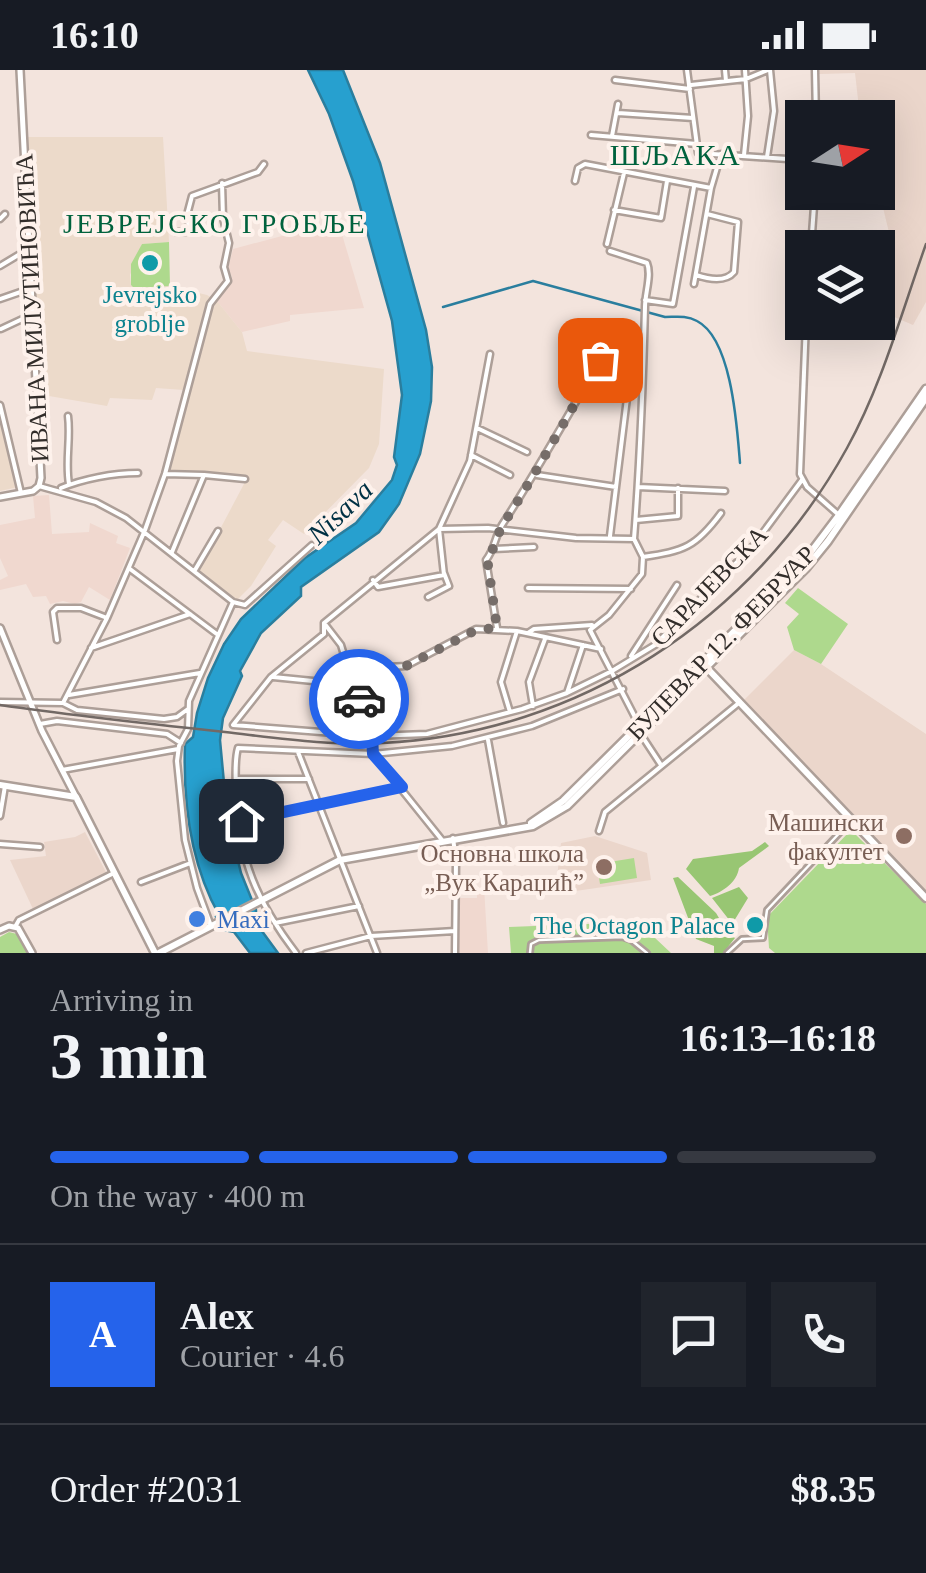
<!DOCTYPE html>
<meta charset="utf-8">
<style>
:root{--surface:#171b24;--page:#20242c;--text:#f1f3f6;--muted:#9ea1a6;--line:#363941;--accent:#2563eb}
body{margin:0;font-family:Georgia,serif;background:var(--page);color:var(--text);height:100vh;display:flex;flex-direction:column;font-size:38px;white-space:nowrap}
*{box-sizing:border-box;margin:0}
p{font-size:32px;color:var(--muted)}
.icon{flex:none;width:55px;height:55px;fill:none;stroke:currentColor;stroke-width:2;stroke-linecap:round;stroke-linejoin:round}
.map{position:relative;height:883px;overflow:hidden}
.drawer{display:flex;flex-direction:column;background:var(--surface);flex:1}
.drawer>*{flex:none}
.needle{width:65px;rotate:78deg}
.buttons{position:absolute;left:785px;top:30px;display:grid;gap:20px}
.buttons a{display:grid;place-items:center;width:110px;height:110px;border-radius:0px;background:var(--surface);box-shadow:0 10px 40px #0002;font-size:50px}
.pin{position:absolute;display:grid;place-items:center;width:85px;height:85px;color:#fff;margin:-42px;border-radius:20px;box-shadow:0 5px 15px #0006}
.courier{position:absolute;display:grid;place-items:center;width:100px;height:100px;margin:-50px;border:8px solid #2563eb;border-radius:50%;background:#fff;color:#222;box-shadow:0 2px 12px #0007}
.summary em{font-style:normal;font-weight:800}
.summary div{display:flex;flex-direction:column-reverse}
.summary{display:flex;align-items:center;justify-content:space-between;height:170px;padding:0 50px}
h1{font-size:65px;font-weight:800;line-height:75px}
.bar{display:grid;grid-template-columns:repeat(4,1fr);gap:15px 10px;align-content:center;height:120px;padding:0 50px}
.bar i{height:12px;border-radius:8px;background:var(--line)}
.bar .on{background:var(--accent)}
.bar p{grid-column:span 4}
.line{display:flex;align-items:center;gap:25px;padding:0 50px;border-top:2px solid var(--line)}
.line div{flex:1}
.round{display:grid;place-items:center;flex:none;width:105px;height:105px;border-radius:0px;background:var(--page)}
.status{display:flex;justify-content:space-between;align-items:center;height:70px;padding:0 50px;background:var(--surface);direction:ltr}
.status svg{height:28px;fill:currentColor}
.map>svg:first-child{display:block}
</style>
<div class="status"><b>16:10</b><svg viewBox="0 0 49 12"><path d="M0 12V9h3v3zM5 12V6h3v6zM10 12V3h3v9zM15 12V0h3v12zM26 1h20v11H26zM47 4h2v5h-2z"/></svg></div>
<div class="map">
<svg width="926" height="883" viewBox="0 0 926 883">
<rect width="100%" height="100%" fill="#f3e4dd"/>
<path fill="#f0d8cf" d="M338,151L364,238L290,245V251L242,262L217,231L232,207L228,199L233,179Z
M49,425L52,464L89,462L90,453L118,466L116,473L130,478L110,530L89,517L81,532L75,534L63,531L50,534L46,526L33,527L26,514L0,520V510L8,506L0,488V455L35,448L33,426Z
M484,817L488,883H459L458,828H477V818Z"/>
<path fill="#ecdaca" d="M22,67H163L169,172L142,174L130,205L131,215L135,218L170,216L207,225L217,231L242,262L247,281L384,299L379,374L369,398L304,464L283,450L268,470L276,476L251,516L236,531L198,501L245,412L161,403L184,320L156,318L152,330L110,328L107,336L49,326L48,321L33,322Z
M0,341L18,417L0,421Z"/>
<path fill="#ebd6cb" d="M819,0H926V232L913,255L885,243L892,209L893,179L878,117V48L860,47L855,3L819,4Z
M794,580L821,594L926,664V823L744,630Z
M85,762L106,802L33,839L10,790L46,786L44,772L75,767Z
M595,766L647,783L651,810L555,824L561,773Z"/>
<path fill="#aed98d" d="M169,172L170,216L134,218L131,215V194L142,174Z
M798,518L848,554L821,594L794,580L787,557L799,544L785,533Z
M851,760L926,834V883H775L769,878L767,847Z
M634,788L637,808L600,814L597,794Z
M638,852L671,883H511L509,857Z
M9,862L17,864L27,883H0V867Z"/>
<path fill="#98c673" d="M765,772L769,776L739,798C737,812 723,822 710,826L686,799L693,789L752,781Z
M678,807L716,843L728,863L735,868L723,883H714V876L696,869L673,808Z
M739,817L748,828L734,851H730L712,828Z"/>
<path fill="#27a0cf" stroke="#2a7e9e" stroke-width="2.5" d="M308,0H343L380,93L426,260L432,297L431,331L420,384L399,434L379,462L301,517V526L261,563L240,601L242,606L223,648L220,670L227,745L241,803L256,840V853L278,883H250L234,862L223,860L216,847L219,845C190,793 183,731 185,674L193,667L197,643L208,608L224,574L241,549L305,488L356,453L392,410L397,395L394,387L402,325L392,251L353,111L329,44Z"/>
<g fill="none" stroke-linecap="round" stroke-linejoin="round">
<path stroke="#2a7e9e" stroke-width="2.5" d="M443,237L533,211L665,247C676,247 686,245 697,251C732,269 737,357 740,393"/>
<defs>
<path id="pedestrian" d="M530,883L531,874L539,870L622,867L631,870L647,883
M727,883L742,869L763,868L767,840L847,755"/>
<path id="minor" d="M687,0L698,83L802,90
M725,0L726,11
M815,0L816,48
M615,10L690,19
M691,15L746,9L768,0
M618,43L693,48
M591,65L697,74
M612,66L618,34
M744,85L748,46L745,0
M767,87L774,41L770,0
M575,111L578,98L585,94L711,118
M614,140L661,148L667,111
M0,149L5,144
M176,162H185L189,158L187,145L192,126L258,102L264,94
M607,174L624,103
M811,178L815,122
M610,181L647,193C652,205 645,223 645,237C643,315 640,392 634,469
M0,196L30,178
M696,205C708,209 725,213 734,202L738,152L707,144
M694,214L711,118L721,84
M0,229L32,218
M645,230L673,234L694,117
M806,252L800,404L807,417L840,446
M1,259L33,244
M0,335L21,423
M68,346C71,369 65,391 69,414
M477,358L527,382
M471,385L510,405
M165,404L204,405
M537,405L616,417
M39,416L96,432L126,448L233,532
M638,417L725,421
M61,418C83,409 113,403 138,403
M636,450L678,446V418
M439,459L470,391L490,284
M610,466L629,312
M634,469L643,487L642,504L609,545L590,560L638,653
M494,479L534,477
M172,482L204,405L245,409
M643,487C684,481 696,477 721,443
M130,499L218,565
M195,500L218,461
M373,510L378,517L444,505L439,459
M528,518L631,519
M428,527L449,516L444,503
M233,532L245,535L312,475
M324,553V564L271,607L233,655L372,666L427,664L522,639L567,623L612,601L655,575L753,476L802,410
M324,553L439,459L488,458L576,468L634,469
M324,553L341,575L353,615L371,651L373,684L442,770
M497,558L486,490C495,479 495,466 502,455C542,393 577,329 614,266
M528,563L534,559L592,555
M57,570L53,542L57,538H81L107,548
M91,578L190,544
M631,586L677,515
M349,599L406,596L476,559L517,561L601,579
M273,607L353,615
M567,623L583,575
M69,625L200,603
M0,632L63,633L77,640L164,649L177,647L188,639
M63,633L107,548L145,460L165,404L210,234L228,211L224,197L229,173L223,148L222,113
M533,636L529,612L545,569
M510,642L501,612L517,561
M40,654L57,651L167,664L181,673
M640,663L661,695
M488,670L503,753
M298,682L377,883
M62,700L178,679
M236,709H309
M0,746L5,716
M238,752L399,718
M599,761L605,742L740,632
M453,768L456,791L455,883
M0,774L40,777
M141,812L188,794
M275,853L359,836
M211,856L197,818L185,770L177,691L179,676L188,659L189,631L233,532
M15,857L19,850L114,803
M296,883C257,832 239,790 236,725C236,709 234,692 238,678L373,684L452,676L532,656L623,619
M306,883L371,866L455,861"/>
<path id="tertiary" d="M0,427L33,421L39,416L41,408L20,0
M0,558L42,661L76,727
M0,860L9,856L18,858L32,883"/>
<path id="secondary" d="M706,597L926,828
M0,715L76,727L155,883
M531,753L563,731L801,495L839,445L926,319
M159,883L340,790L533,756L567,736L806,498L828,471L926,328"/>
</defs>
<use href="#pedestrian" stroke="#ad9f98" stroke-width="8"/>
<use href="#minor" stroke="#ad9f98" stroke-width="9"/>
<use href="#tertiary" stroke="#ad9f98" stroke-width="10"/>
<use href="#secondary" stroke="#ad9f98" stroke-width="11"/>
<use href="#pedestrian" stroke="#fff" stroke-width="2.5"/>
<use href="#minor" stroke="#fff" stroke-width="4"/>
<use href="#tertiary" stroke="#fff" stroke-width="5"/>
<use href="#secondary" stroke="#fff" stroke-width="6"/>
<path stroke="#726965" stroke-width="2.5" d="M0,635C75,646 150,654 225,662C278,668 331,676 383,673C579,663 753,549 847,378C882,315 902,241 926,174"/>
</g>
<g fill="none" stroke-linecap="round" stroke-linejoin="round">
<path stroke="#766d69" stroke-width="10" stroke-dasharray="0 18" d="M359,629L349,599L406,596L476,560L497,558L487,488C496,478 496,465 504,453C538,400 568,345 600,290"/>
<path stroke="#2563eb" stroke-width="12" d="M241,751L402,717L373,684L371,650L359,629"/>
</g>
<g fill="#0f9aa8" stroke="#fef2ec" stroke-width="4">
<circle cx="150" cy="193" r="10"/>
<circle cx="755" cy="855" r="10"/>
</g>
<g fill="#8d6e63" stroke="#fef2ec" stroke-width="4">
<circle cx="904" cy="766" r="10"/>
<circle cx="604" cy="797" r="10"/>
</g>
<circle fill="#3f7fe0" stroke="#fef2ec" stroke-width="4" cx="197" cy="849" r="10"/>
<g text-anchor="middle" dominant-baseline="central" stroke-width="8" stroke-linejoin="round" paint-order="stroke">
<g font-size="25" fill="#0d838f" stroke="#fef2ec">
<text x="150" y="224">Jevrejsko<tspan x="150" dy="29">groblje</tspan></text>
<text x="735" y="855" text-anchor="end">The Octagon Palace</text>
</g>
<g font-size="25" fill="#322d2a" stroke="#fef2ec">
<text transform="translate(32 238) rotate(-93)">ИВАНА МИЛУТИНОВИЋА</text>
<text transform="translate(709 516) rotate(-46)">САРАЈЕВСКА</text>
<text transform="translate(721 573) rotate(-46)">БУЛЕВАР 12. ФЕБРУАР</text>
</g>
<g font-size="25" fill="#785e54" stroke="#fef2ec" text-anchor="end">
<text x="884" y="752">Машински<tspan x="884" dy="29">факултет</tspan></text>
<text x="584" y="783">Основна школа<tspan x="584" dy="29">„Вук Караџић”</tspan></text>
</g>
<g font-size="25" fill="#366cbe" stroke="#fef2ec" text-anchor="start">
<text x="217" y="849">Maxi</text>
</g>
<g font-size="28" letter-spacing="2.5" fill="#00623d" stroke="#fef2ec">
<text x="215" y="153">ЈЕВРЕЈСКО ГРОБЉЕ</text>
</g>
<g font-size="28" font-style="italic" fill="#003144" stroke="#fef2ec">
<text transform="translate(340 442) rotate(-44)">Nisava</text>
</g>
<g font-size="30" letter-spacing="2.5" fill="#00623d" stroke="#fef2ec">
<text x="676" y="84">ШЉАКА</text>
</g>
</g>
</svg>
<div class="buttons">
<a><svg class="needle" viewBox="-14 -14 28 28"><path d="M0-13l5 13h-10z" fill="#e53935"/><path d="M0 13l5-13h-10z" fill="#9ea1a6"/></svg></a>
<a><svg class="icon" aria-label="layers" viewBox="0 0 24 24"><path d="M12 4l9 5-9 5-9-5zM3 14l9 5 9-5"/></svg></a>
</div>
<div class="pin" style="left:600px;top:290px;background:#ea580c"><svg class="icon" aria-label="bag" viewBox="0 0 24 24"><path d="M5 8h14l-1 12H6zM9 8a3 3 0 0 1 6 0"/></svg></div>
<div class="pin" style="left:241px;top:751px;background:#1f2937"><svg class="icon" aria-label="home" viewBox="0 0 24 24"><path d="M3 11l9-7 9 7M6 9v11h12V9"/></svg></div>
<div class="courier" style="left:359px;top:629px"><svg class="icon" aria-label="car" viewBox="0 0 24 24"><path d="M5 17H2v-5l4-1 3-4h7l3 4 3 1v5h-3M9 17h6M6 11h13"/><circle cx="7" cy="17" r="2"/><circle cx="17" cy="17" r="2"/></svg></div>
</div>
<section class="drawer">
<div class="summary"><div><h1>3 min</h1><p>Arriving in</p></div><em>16:13–16:18</em></div>
<div class="bar"><i class="on"></i><i class="on"></i><i class="on"></i><i></i><p>On the way · 400 m</p></div>
<div class="line" style="height:180px"><b class="round" style="background:var(--accent);color:#fff">A</b><div><b>Alex</b><p>Courier · 4.6</p></div><a class="round"><svg class="icon" aria-label="chat" viewBox="0 0 24 24"><path d="M4 5h16v11H9l-5 4z"/></svg></a><a class="round"><svg class="icon" aria-label="phone" viewBox="0 0 24 24"><path d="M5 4h4l2 5-3 2q2 4 5 5l2-3 5 2v4C11 20 4 13 5 4z"/></svg></a></div>
<div class="line" style="height:130px"><div>Order #2031</div><b>$8.35</b></div>
</section>
